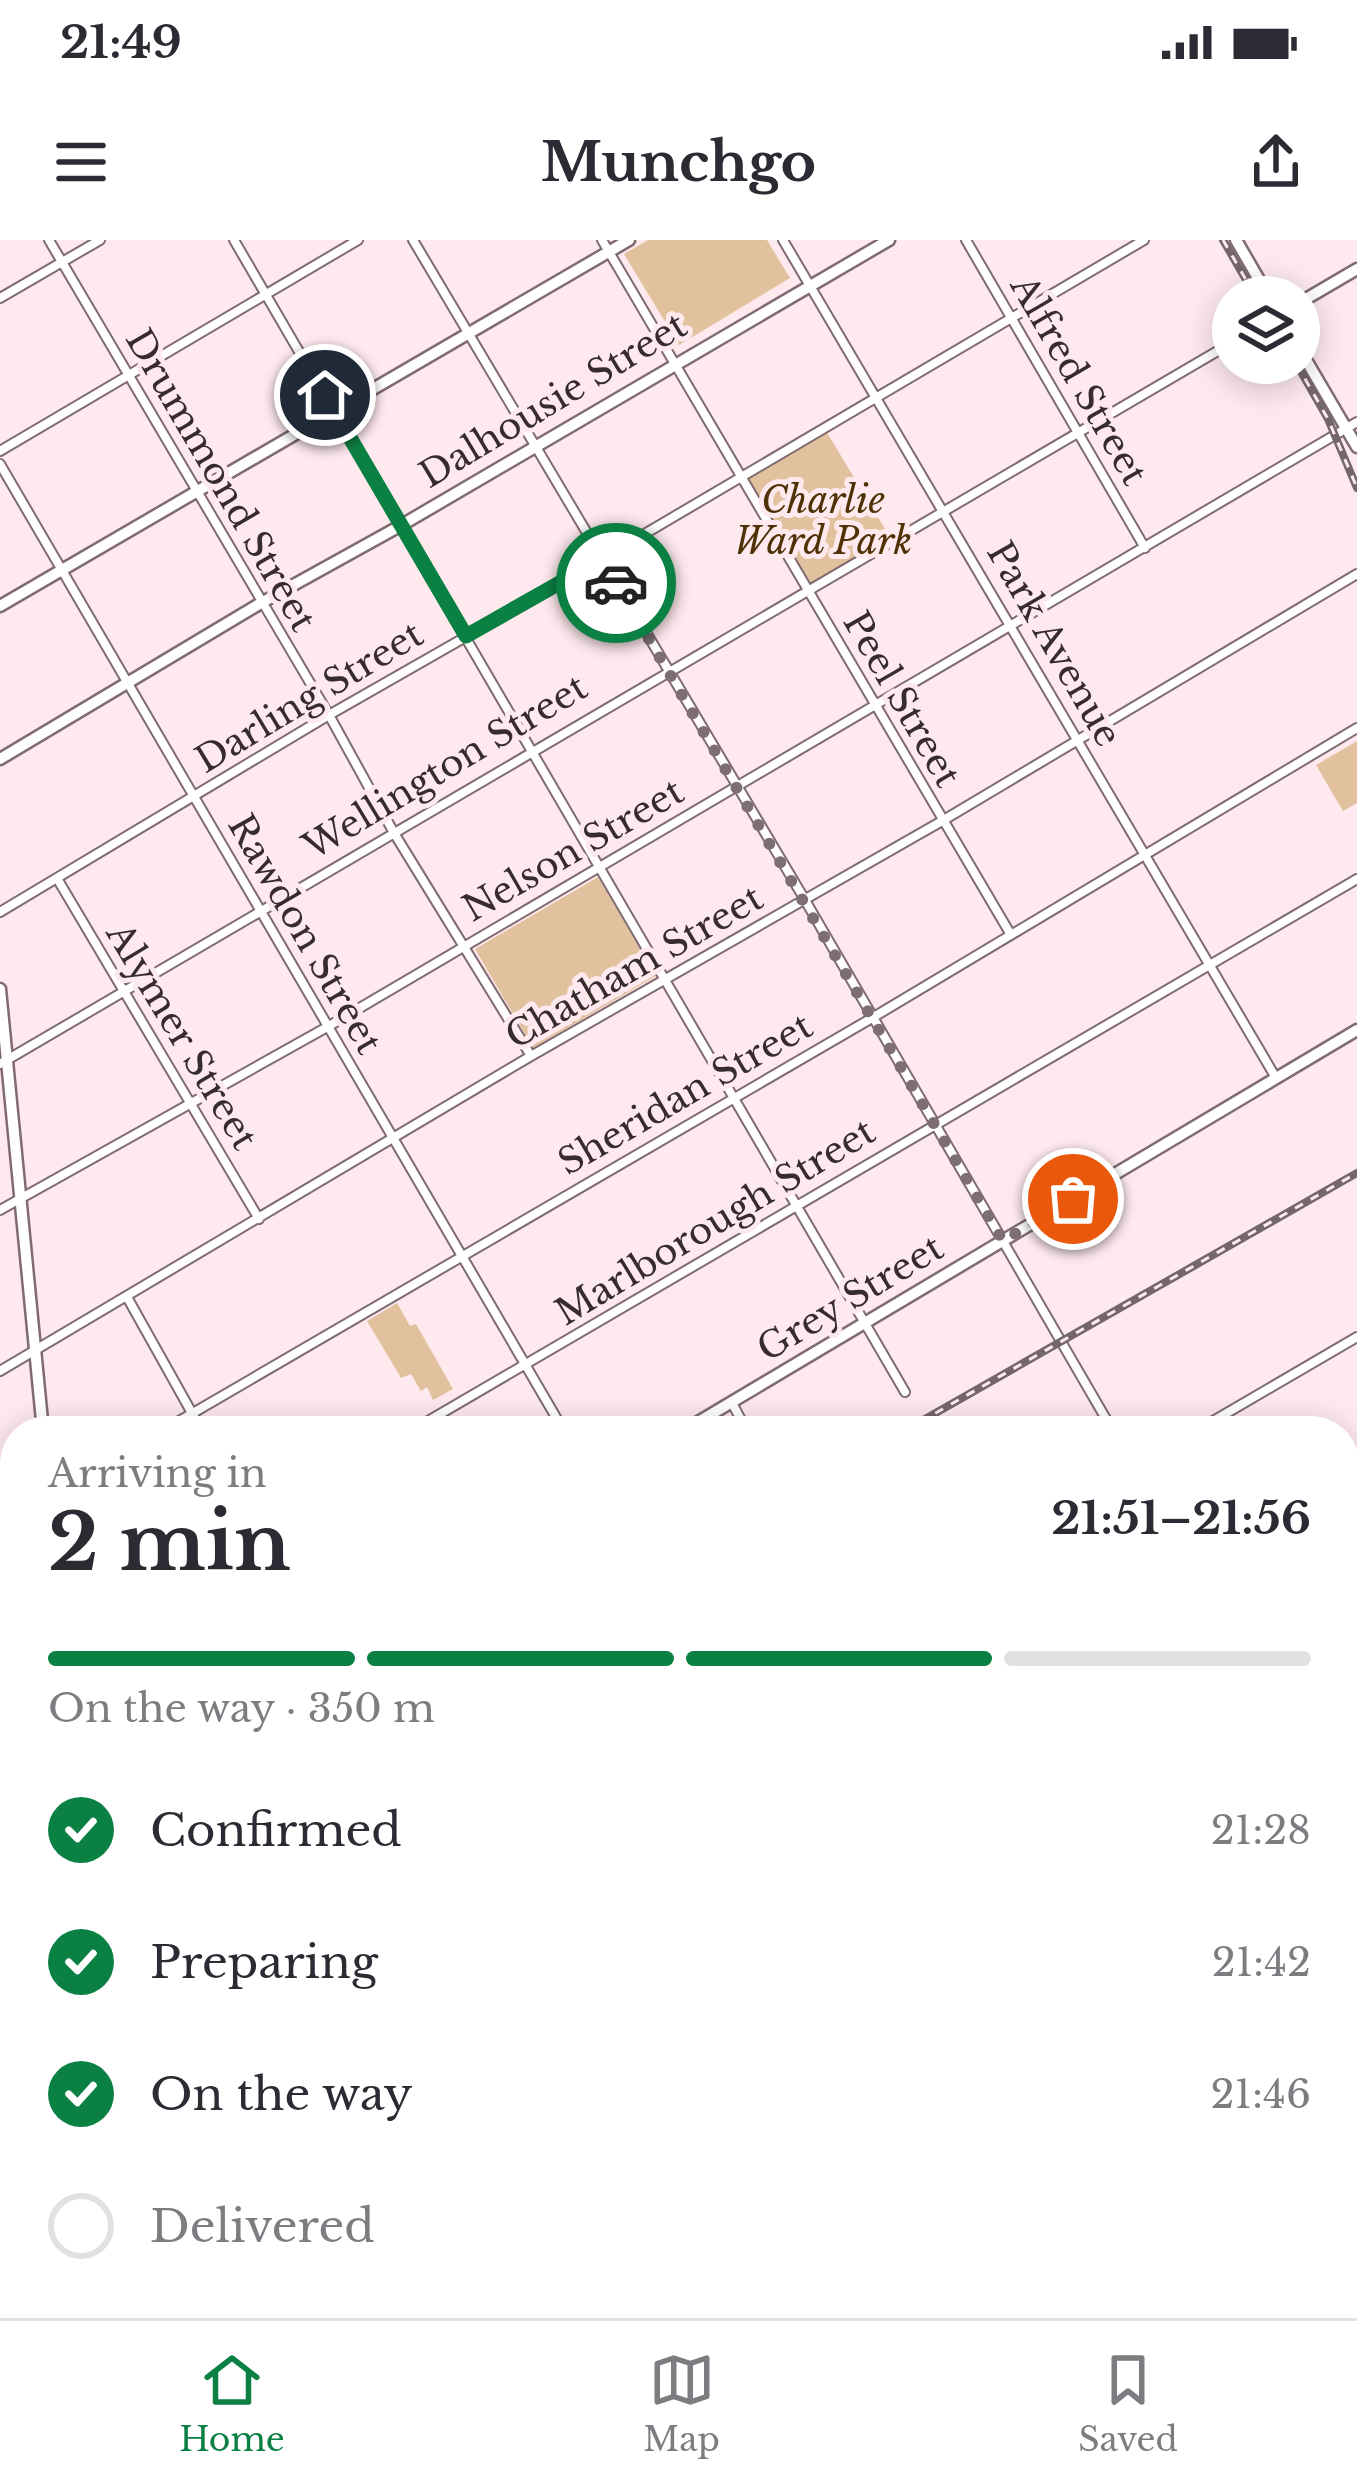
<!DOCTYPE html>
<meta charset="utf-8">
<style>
:root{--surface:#fff;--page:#f7f7f7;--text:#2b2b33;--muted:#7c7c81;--line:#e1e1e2;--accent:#0b8043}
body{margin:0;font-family:"Libre Baskerville",serif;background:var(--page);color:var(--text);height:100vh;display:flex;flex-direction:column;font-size:45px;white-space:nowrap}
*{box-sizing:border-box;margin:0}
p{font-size:39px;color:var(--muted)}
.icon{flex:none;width:66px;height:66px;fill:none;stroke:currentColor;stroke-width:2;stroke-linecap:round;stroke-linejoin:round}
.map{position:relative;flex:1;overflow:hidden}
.drawer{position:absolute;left:0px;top:1176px;width:1359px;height:903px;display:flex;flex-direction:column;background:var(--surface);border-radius:48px 48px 0 0;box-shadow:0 6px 30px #0003}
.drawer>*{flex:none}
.tools{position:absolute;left:1212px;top:36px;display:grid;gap:24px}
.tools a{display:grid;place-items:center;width:108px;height:108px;border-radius:50%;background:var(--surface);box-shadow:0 6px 30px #0003;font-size:60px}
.pin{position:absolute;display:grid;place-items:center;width:102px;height:102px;color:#fff;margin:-51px;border:6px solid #fff;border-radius:50%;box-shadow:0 3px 12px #0007}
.courier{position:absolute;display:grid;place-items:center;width:120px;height:120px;margin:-60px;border:9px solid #0b8043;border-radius:50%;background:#fff;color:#222;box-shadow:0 3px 15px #0007}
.headline em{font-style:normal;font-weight:700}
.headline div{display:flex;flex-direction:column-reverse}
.headline{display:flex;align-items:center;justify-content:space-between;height:204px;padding:0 48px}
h1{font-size:78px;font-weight:700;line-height:90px}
.bar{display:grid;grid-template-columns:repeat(4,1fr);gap:18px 12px;align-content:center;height:144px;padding:0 48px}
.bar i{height:15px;border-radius:9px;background:var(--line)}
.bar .selected{background:var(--accent)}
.bar p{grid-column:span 4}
ol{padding:0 48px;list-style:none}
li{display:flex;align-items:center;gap:36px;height:132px}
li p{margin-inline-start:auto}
li .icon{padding:12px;border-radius:50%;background:var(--accent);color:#fff;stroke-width:4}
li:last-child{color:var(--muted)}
li i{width:66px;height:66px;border:6px solid var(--line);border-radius:50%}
.status{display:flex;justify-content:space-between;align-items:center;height:84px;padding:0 60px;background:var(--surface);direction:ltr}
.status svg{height:33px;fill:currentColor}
header{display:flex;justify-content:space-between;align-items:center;height:156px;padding:0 48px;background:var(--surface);font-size:54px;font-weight:700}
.menu{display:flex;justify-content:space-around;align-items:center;height:168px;border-top:3px solid var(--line);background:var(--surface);font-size:33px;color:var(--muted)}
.menu a{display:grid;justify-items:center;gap:6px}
.menu .selected{color:var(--accent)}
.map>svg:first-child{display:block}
</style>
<div class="status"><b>21:49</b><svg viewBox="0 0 49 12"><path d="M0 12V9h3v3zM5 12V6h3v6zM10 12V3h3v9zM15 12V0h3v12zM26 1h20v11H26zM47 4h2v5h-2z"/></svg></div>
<header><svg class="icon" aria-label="menu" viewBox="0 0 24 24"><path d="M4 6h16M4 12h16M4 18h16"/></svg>Munchgo<svg class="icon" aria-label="share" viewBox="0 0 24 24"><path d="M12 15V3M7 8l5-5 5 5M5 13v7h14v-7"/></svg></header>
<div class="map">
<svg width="1357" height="2078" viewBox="0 0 1357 2078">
<rect width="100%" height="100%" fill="#fee9ee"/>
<path fill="#e2c29e" d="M648,0H767L790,38L679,105L624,14Z
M823,186L893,302L809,352L741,236Z
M1357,501V563L1343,571L1316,525Z
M598,637L656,736L533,808L475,709Z
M397,1063L410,1086L416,1084L453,1149L433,1160L427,1147L421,1151L411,1134L401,1138L367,1081Z
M1357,1423V1533L1344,1539V1430Z
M140,2064H911L887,2078H141Z"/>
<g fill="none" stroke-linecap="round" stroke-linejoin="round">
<defs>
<path id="street" d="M49,0L329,475L394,593L531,816
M234,0L905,1152
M413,0L805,660L1113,1191
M602,0L1011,695
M783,0L1276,838
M966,0L1145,308
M0,58L100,0
M0,211L358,0
M0,224L564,1191
M58,640L259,979
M0,672L329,475L602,319L1144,0
M0,824L1233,102
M0,970L329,786L1357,182
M127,1057L202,1191
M0,1131L531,816L942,581L1357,334
M732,1163L747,1191
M162,1191L872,778L1357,488
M411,1191L1357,639
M1196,1191L1357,1097
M0,1286L15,1278
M0,1429L15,1420
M1344,1560L1357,1552
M971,2064V2078
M891,2078L916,2064"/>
<path id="secondary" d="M1236,0L1269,57
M1299,63L1357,29
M1299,108L1357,207
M0,366L629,0
M0,519L261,363L400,286L889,0
M0,749L43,1191
M683,1191L1357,790
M1344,1256L1357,1249
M0,1586L15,1577
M1344,1818L1357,1801
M0,2042L15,2034
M128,2064L130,2078
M1078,2078L1094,2064"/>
</defs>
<use href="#street" stroke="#806b70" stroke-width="12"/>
<use href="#secondary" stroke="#806b70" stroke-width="15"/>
<use href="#street" stroke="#fff" stroke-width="8"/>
<use href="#secondary" stroke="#fff" stroke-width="10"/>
<defs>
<path id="rail" d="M1223,0L1256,57
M1296,123L1328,179L1357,248
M904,1191L1357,933
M0,1706L15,1697"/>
</defs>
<use href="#rail" stroke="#74676a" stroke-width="8"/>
<use href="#rail" stroke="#fee9ee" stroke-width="3" stroke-dasharray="9" stroke-linecap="butt"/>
</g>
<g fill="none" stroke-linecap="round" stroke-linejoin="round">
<path stroke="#7c6e71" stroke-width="12" stroke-dasharray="0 21.6" d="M616,343L1003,1001L1073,959"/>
<path stroke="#0b8043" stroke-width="15" d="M325,155L466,396L602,319L616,343"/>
</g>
<g text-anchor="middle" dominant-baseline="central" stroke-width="10" stroke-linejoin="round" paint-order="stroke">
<g font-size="36" fill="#362c2e" stroke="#fee9ee">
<text transform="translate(1079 140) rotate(60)">Alfred Street</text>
<text transform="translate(553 160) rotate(-31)">Dalhousie Street</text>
<text transform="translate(221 240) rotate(60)">Drummond Street</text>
<text transform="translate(1054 404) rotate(60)">Park Avenue</text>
<text transform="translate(309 457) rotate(-31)">Darling Street</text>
<text transform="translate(902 459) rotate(60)">Peel Street</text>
<text transform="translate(445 527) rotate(-31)">Wellington Street</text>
<text transform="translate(573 610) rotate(-30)">Nelson Street</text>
<text transform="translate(305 694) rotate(60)">Rawdon Street</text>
<text transform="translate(634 727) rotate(-30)">Chatham Street</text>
<text transform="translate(182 796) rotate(59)">Alymer Street</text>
<text transform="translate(685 854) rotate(-30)">Sheridan Street</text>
<text transform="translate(715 982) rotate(-31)">Marlborough Street</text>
<text transform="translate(850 1058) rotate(-31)">Grey Street</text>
</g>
<g font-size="36" font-style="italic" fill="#4e3104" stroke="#fee9ee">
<text x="823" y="260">Charlie<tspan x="823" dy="41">Ward Park</tspan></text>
</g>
</g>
</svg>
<div class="tools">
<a><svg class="icon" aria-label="layers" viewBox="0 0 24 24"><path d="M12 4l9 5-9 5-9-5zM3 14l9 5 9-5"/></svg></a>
</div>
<div class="pin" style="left:1073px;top:959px;background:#ea580c"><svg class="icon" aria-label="bag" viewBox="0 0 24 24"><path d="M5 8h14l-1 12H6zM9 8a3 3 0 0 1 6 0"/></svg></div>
<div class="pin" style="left:325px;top:155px;background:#1f2937"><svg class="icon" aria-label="home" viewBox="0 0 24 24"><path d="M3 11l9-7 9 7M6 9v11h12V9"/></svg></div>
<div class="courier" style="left:616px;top:343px"><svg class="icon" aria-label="car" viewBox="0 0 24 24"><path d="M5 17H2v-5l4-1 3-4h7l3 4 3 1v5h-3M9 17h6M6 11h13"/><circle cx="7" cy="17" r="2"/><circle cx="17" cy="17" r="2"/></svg></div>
<section class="drawer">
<div class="headline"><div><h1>2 min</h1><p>Arriving in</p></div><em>21:51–21:56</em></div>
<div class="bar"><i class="selected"></i><i class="selected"></i><i class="selected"></i><i></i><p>On the way · 350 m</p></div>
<ol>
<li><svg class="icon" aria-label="check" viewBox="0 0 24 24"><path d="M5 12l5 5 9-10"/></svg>Confirmed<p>21:28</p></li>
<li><svg class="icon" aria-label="check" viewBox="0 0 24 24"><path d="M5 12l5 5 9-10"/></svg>Preparing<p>21:42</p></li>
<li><svg class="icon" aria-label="check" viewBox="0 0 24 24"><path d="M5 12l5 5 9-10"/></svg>On the way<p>21:46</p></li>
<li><i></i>Delivered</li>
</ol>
</section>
</div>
<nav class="menu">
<a class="selected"><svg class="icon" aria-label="home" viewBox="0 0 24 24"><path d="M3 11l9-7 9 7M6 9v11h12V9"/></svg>Home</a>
<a><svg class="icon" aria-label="map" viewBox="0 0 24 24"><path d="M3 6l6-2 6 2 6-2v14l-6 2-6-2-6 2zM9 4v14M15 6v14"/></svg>Map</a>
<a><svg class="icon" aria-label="saved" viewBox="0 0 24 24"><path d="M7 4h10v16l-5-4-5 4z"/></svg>Saved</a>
</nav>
